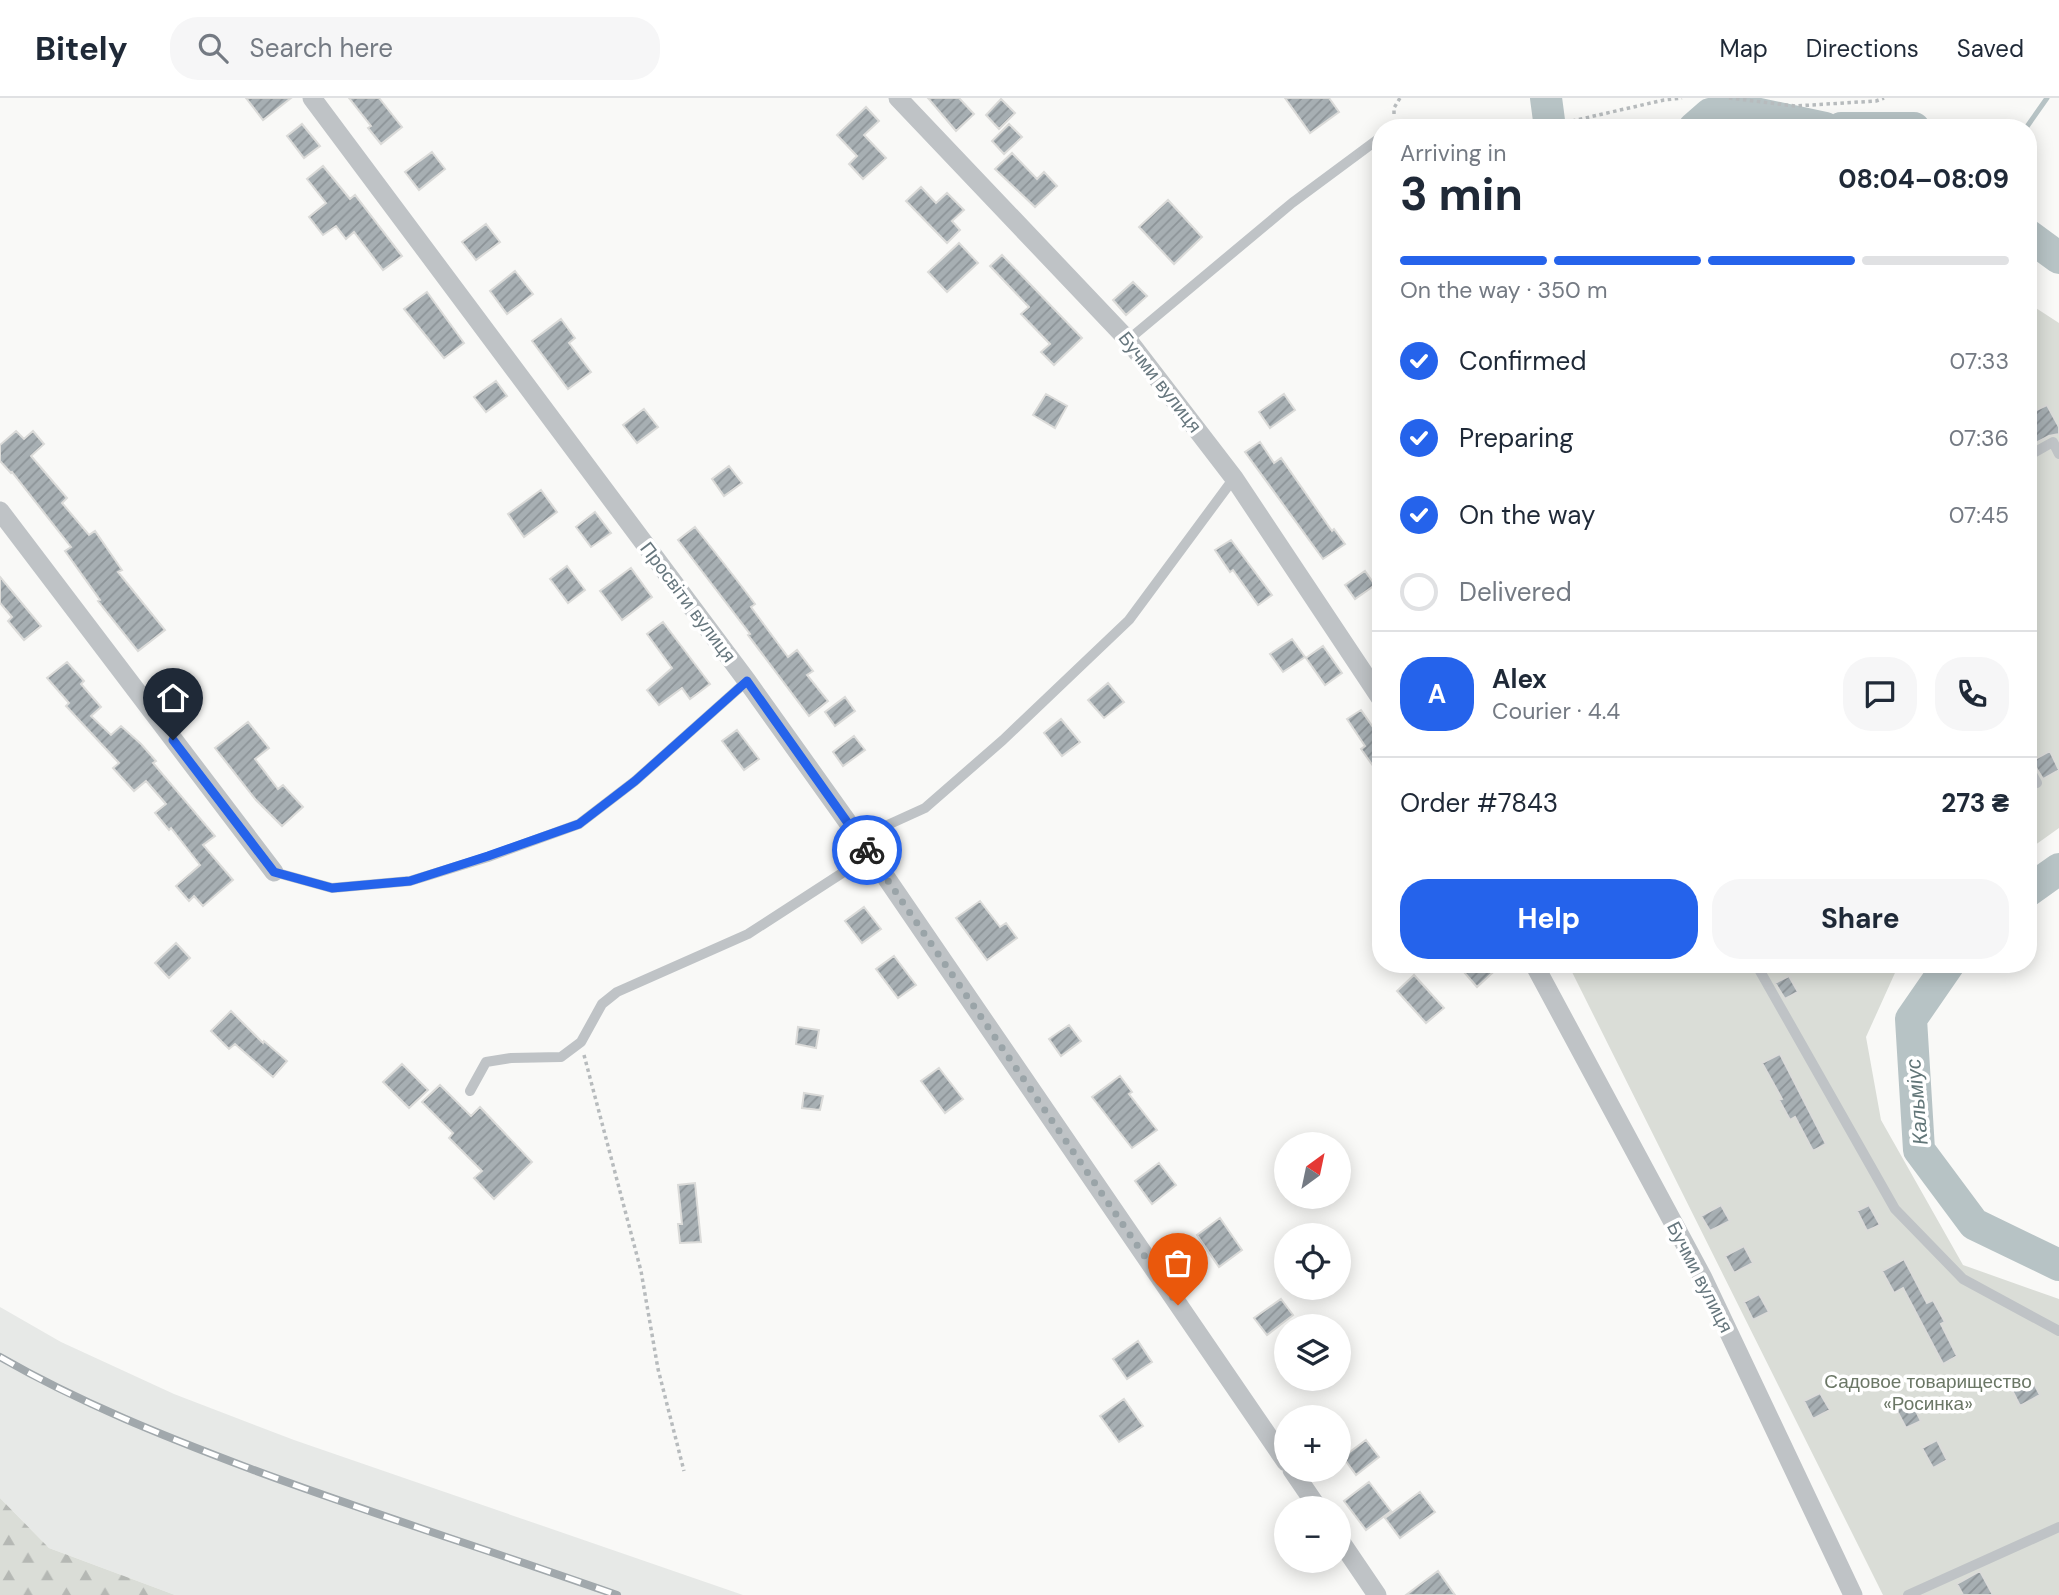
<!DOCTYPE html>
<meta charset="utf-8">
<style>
:root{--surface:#fff;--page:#f6f6f7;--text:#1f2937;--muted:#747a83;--line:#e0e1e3;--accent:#2563eb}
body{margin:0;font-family:"DM Sans",sans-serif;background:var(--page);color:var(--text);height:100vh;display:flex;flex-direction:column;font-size:26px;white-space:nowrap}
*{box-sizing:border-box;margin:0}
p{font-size:23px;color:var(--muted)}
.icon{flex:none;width:38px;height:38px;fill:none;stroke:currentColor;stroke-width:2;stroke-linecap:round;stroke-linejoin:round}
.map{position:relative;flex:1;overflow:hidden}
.drawer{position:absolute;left:1372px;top:21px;width:665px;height:854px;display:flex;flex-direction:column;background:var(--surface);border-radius:28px;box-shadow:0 4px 18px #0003}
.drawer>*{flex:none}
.needle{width:46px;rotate:33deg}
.tools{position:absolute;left:1274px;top:1034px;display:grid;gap:14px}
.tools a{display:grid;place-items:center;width:77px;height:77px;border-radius:50%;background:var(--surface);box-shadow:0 4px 18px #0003;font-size:35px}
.pin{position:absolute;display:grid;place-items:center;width:60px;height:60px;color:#fff;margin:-72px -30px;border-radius:50% 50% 50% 0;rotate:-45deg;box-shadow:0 0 7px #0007}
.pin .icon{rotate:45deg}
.courier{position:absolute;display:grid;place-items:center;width:70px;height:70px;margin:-35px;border:5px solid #2563eb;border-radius:50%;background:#fff;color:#222;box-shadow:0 2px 9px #0007}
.headline em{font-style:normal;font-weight:700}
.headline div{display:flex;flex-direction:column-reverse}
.headline{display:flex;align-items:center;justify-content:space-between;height:119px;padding:0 28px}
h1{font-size:46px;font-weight:700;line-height:52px}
.bar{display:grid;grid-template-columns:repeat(4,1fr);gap:10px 7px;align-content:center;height:84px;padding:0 28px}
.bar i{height:9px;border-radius:5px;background:var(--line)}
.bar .active{background:var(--accent)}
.bar p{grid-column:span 4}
.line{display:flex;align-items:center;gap:18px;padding:0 28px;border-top:2px solid var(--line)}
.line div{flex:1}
.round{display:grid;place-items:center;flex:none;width:74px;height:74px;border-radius:28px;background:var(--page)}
ol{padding:0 28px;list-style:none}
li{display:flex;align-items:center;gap:21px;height:77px}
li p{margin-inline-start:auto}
li .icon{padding:7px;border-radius:50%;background:var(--accent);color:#fff;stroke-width:4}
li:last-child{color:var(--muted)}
li i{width:38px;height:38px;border:4px solid var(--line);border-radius:50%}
.button{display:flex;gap:14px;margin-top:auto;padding:14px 28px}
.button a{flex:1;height:80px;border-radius:28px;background:var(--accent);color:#fff;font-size:28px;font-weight:700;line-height:80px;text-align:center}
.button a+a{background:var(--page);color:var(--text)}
header{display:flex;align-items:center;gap:42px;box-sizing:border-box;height:98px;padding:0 35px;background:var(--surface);border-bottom:2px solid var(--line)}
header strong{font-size:33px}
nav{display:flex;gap:38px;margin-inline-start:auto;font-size:24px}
.search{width:490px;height:63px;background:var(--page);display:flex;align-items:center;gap:18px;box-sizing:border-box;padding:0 24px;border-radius:28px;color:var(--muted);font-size:26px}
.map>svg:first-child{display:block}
</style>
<header>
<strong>Bitely</strong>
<div class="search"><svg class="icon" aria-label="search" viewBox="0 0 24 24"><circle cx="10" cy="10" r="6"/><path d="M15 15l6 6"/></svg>Search here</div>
<nav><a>Map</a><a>Directions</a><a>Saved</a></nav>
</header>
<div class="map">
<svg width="2059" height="1497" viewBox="0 0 2059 1497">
<defs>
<pattern id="forest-firs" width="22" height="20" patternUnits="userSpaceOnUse" patternTransform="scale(1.75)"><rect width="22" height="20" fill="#daddd7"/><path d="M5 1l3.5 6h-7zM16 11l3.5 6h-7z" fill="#b5b8b4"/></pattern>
<pattern id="building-hatch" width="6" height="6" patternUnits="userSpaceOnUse" patternTransform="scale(1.75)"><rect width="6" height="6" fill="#a7afb3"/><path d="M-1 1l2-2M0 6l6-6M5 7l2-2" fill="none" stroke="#8c9397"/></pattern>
</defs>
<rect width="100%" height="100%" fill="#f9f9f7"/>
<path fill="#e7e9e7" d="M0,1209L61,1244L174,1296L294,1342L743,1497H175L49,1450L0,1400Z"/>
<path fill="#daddd7" d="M2028,205L2059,225V730L2028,752Z
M1568,866H1899L1866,939L1881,1022L1963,1167L2059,1201V1497H1883Z"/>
<path fill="url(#forest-firs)" d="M0,1400L49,1450L175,1497H0Z"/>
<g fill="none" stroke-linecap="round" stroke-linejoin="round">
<path stroke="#b7c3c5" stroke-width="5" d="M2026,30L2047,0"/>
<path stroke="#b7c3c5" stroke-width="32" d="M1546,0L1550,30
M1694,30L1710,16L1736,11L1825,30
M1841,30H1914
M2028,137L2059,160
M2028,793L2059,771
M1949,866L1911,921L1919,1052L1974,1126L2059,1167"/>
</g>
<path fill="url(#building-hatch)" stroke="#dbdbd9" stroke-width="2" d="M246,0H291L263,22Z
M349,0H379L402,29L381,46L368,30L371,28Z
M928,0H959L974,16L956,33Z
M1285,0H1329L1339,14L1310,35Z
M1001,1L1015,15L999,31L986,17Z
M866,9L879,23L864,37L886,60L863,81L849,66L857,58L837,37Z
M302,26L320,48L304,60L287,38Z
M1009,26L1022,39L1004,56L992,43Z
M432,54L445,71L419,92L405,74Z
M1012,55L1037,81L1044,74L1057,88L1035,109L995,71Z
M323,68L350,101L355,97L402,158L383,172L354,134L346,141L336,128L323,137L309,119L326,105L307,81Z
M921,89L936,105L947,95L964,112L952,123L960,132L947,145L906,103Z
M1168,102L1202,139L1174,166L1139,129Z
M486,126L500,144L476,162L462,144Z
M959,145L978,165L947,194L928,174Z
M1002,157L1082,240L1054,267L1041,254L1050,246L1021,216L1029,209L990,168Z
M515,173L533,196L507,216L490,193Z
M1133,184L1147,198L1126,217L1113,202Z
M427,194L464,245L444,260L404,211Z
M561,221L575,240L569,245L591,274L568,291L532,243Z
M496,283L507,298L486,314L474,299Z
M1046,296L1067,308L1055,330L1033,317Z
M1284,296L1295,312L1270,330L1259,314Z
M2047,307L2059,329V336L2049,338L2028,349V316Z
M644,311L658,329L637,345L623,327Z
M16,333L24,341L33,333L44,346L31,358L67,400L62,405L89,437L95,433L122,472L118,474L165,532L138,553L98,503L100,502L65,453L71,449L12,374L11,375L0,363V347Z
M1260,344L1274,365L1281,360L1332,433L1334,431L1345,446L1323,461L1245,354Z
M729,368L742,385L724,398L712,381Z
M541,392L557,414L524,439L508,416Z
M595,414L611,435L591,449L576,429Z
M695,429L736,481L755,506L751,509L788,559L797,552L813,573L807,577L828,603L809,618L748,537L750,536L678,442Z
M1231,442L1272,497L1258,507L1233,472L1230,474L1215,452Z
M567,468L585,492L568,505L550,481Z
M631,470L652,499L622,522L600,493Z
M1365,473L1375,487L1355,501L1345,487Z
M0,479L41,528L24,542L8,523L12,519L0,505Z
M663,524L710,586L690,601L682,590L659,607L647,592L672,570L647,536Z
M1292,541L1305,559L1283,574L1270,556Z
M1323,548L1342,575L1325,587L1306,560Z
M67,564L84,583L81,586L101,609L91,618L111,637L121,628L141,646L156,663L153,665L215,738L203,747L233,782L203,808L194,798L189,803L176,788L200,767L171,730L169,732L155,715L166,706L146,683L134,693L113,670L119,665L66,608L69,605L47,580Z
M1108,585L1124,604L1104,620L1088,602Z
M845,599L855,613L835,628L825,614Z
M1361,612L1377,635L1375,637L1377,640L1381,638V679L1361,651L1365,648L1347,621Z
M1061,621L1080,644L1062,658L1044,635Z
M248,624L269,650L255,661L278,691L283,687L303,709L282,728L256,702L215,650Z
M737,632L759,661L744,672L722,643Z
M854,638L865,652L843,668L833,654Z
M2050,653L2059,672L2043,681L2032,663Z
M980,803L1000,829L1006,825L1017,840L987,862L956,820Z
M864,809L881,831L862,845L845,823Z
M176,845L190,860L169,880L155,865Z
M894,858L916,887L898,900L876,871Z
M1457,866H1502L1477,889Z
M1414,877L1444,910L1426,925L1397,893Z
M1789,878L1798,894L1785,901L1775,885Z
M231,913L263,945L264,943L287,963L273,979L235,946L229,951L211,933Z
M1069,927L1081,943L1061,958L1049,941Z
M798,929L819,932L816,950L796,946Z
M1780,956L1826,1046L1813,1053L1795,1019L1790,1022L1779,1002L1782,1001L1762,965Z
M402,966L428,992L409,1010L383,984Z
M939,970L963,1001L945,1015L921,983Z
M1120,978L1132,994L1129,996L1157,1032L1132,1050L1092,999Z
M440,987L471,1018L480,1009L532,1064L494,1101L474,1080L482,1073L449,1040L453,1035L422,1004Z
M804,995L823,998L820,1012L802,1010Z
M1159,1065L1176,1087L1152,1106L1135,1083Z
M695,1085L701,1144L680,1145L678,1126H682L678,1087Z
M1721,1107L1730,1123L1710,1133L1701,1118Z
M1869,1107L1880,1127L1867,1133L1857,1113Z
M1220,1120L1242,1152L1219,1169L1197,1137Z
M1744,1148L1753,1165L1734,1175L1725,1158Z
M1904,1161L1927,1205L1933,1202L1945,1224L1941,1226L1957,1258L1943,1266L1903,1190L1894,1195L1882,1173Z
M1759,1196L1769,1214L1753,1222L1744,1204Z
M1281,1201L1293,1217L1267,1237L1254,1220Z
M1138,1243L1152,1264L1127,1281L1113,1261Z
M2032,1282L2040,1297L2020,1308L2012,1292Z
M1820,1295L1830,1312L1813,1321L1804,1303Z
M1124,1301L1143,1328L1119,1344L1100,1318Z
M1910,1301L1921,1323L1906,1330L1895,1309Z
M1366,1342L1379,1359L1356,1377L1343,1359Z
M1937,1342L1947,1362L1933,1370L1922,1350Z
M1369,1384L1391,1413L1366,1432L1344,1403Z
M1420,1394L1435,1414L1400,1440L1385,1420Z
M1438,1473L1455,1497H1406Z
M1980,1473L1993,1497H1963L1957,1486Z"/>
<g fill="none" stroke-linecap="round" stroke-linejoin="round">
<path stroke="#b7bbbd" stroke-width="3.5" stroke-dasharray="3.5 3.5" stroke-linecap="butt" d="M1729,0L1795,8L1876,3L1884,0
M1394,16V10L1400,0
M1409,27L1457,24L1483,30
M1560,30L1572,23L1664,2L1682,0
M584,957L641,1173L658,1271L684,1373"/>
<path stroke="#bfc3c6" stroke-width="10" d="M1393,30L1395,28
M1128,242L1292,105L1381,39
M2028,358L2053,344L2059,356
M2028,669L2037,685
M859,740L925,710L1003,642L1129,522L1234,380
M274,774L332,790L410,783L488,759L579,726L635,683L747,583
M1756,866L1895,1111L1963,1181L2059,1233
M470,993L486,964L511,960L561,959L581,944L602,906L617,894L748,836L870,757
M1908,1497L2059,1429"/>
<path stroke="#bfc3c6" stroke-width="19" d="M312,0L747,583L859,740L1286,1364
M898,0L1128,242L1234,380L1381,601
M0,413L274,774
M1534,866L1703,1180L1853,1497
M1292,1372L1318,1410
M1339,1441L1377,1497"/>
<defs>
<path id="rail" d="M0,1259C80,1305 166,1339 251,1371C372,1416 495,1454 617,1497"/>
</defs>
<use href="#rail" stroke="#a1a8ac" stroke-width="8"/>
<use href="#rail" stroke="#fff" stroke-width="5" stroke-dasharray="16" stroke-linecap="butt"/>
</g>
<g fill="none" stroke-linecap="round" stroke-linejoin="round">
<path stroke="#9aa4a8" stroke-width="7" stroke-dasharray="0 12.6" d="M867,752L1178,1207"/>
<path stroke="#2563eb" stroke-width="9" d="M173,642L274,774L332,790L410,783L488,758L579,726L635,683L747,583L867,752"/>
</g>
<g text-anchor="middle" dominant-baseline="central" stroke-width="7" stroke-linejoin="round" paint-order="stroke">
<g font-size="19" fill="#67777e" stroke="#fff">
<text transform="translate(1160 284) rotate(52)">Бучми вулиця</text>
<text transform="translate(688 504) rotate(53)">Просвіти вулиця</text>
<text transform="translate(1700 1179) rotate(63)">Бучми вулиця</text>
</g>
<g font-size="19" fill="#6b7766" stroke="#fff">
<text x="1928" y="1283">Садовое товарищество<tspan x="1928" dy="22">«Росинка»</tspan></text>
</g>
<g font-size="21" font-style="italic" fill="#627678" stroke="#fff">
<text transform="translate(1917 1004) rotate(-95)">Кальміус</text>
</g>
</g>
</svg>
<div class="tools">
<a><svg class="needle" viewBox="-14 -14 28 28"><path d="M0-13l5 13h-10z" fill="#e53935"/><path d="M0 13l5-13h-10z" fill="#747a83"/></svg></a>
<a><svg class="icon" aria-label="locate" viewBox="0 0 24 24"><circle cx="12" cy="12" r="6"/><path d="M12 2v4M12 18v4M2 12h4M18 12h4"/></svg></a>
<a><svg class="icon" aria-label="layers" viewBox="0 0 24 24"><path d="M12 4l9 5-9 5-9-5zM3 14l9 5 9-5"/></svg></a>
<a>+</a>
<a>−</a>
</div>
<div class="pin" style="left:1178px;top:1207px;background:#ea580c"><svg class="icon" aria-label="bag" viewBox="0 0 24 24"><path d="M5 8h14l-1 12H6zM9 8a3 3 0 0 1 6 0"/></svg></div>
<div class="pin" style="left:173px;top:642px;background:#1f2937"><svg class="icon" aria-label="home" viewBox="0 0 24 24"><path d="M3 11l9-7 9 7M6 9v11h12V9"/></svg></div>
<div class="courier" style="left:867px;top:752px"><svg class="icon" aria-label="bike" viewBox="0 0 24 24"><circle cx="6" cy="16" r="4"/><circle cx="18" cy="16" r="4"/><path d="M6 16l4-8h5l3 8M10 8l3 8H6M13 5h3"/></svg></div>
<section class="drawer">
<div class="headline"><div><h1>3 min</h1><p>Arriving in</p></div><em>08:04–08:09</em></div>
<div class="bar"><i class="active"></i><i class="active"></i><i class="active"></i><i></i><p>On the way · 350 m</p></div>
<ol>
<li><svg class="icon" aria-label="check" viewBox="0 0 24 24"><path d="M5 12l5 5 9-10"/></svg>Confirmed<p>07:33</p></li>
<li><svg class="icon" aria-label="check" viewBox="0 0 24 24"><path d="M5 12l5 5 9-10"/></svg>Preparing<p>07:36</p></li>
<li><svg class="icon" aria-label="check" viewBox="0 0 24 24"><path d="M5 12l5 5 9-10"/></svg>On the way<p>07:45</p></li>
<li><i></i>Delivered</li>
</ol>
<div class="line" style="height:126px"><b class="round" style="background:var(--accent);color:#fff">A</b><div><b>Alex</b><p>Courier · 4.4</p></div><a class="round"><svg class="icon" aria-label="chat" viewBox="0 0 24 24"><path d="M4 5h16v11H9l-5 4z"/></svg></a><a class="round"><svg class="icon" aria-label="phone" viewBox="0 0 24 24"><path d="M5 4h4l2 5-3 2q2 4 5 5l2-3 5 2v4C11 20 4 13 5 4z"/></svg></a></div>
<div class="line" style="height:91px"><div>Order #7843</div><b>273 ₴</b></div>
<div class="button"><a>Help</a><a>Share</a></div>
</section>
</div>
